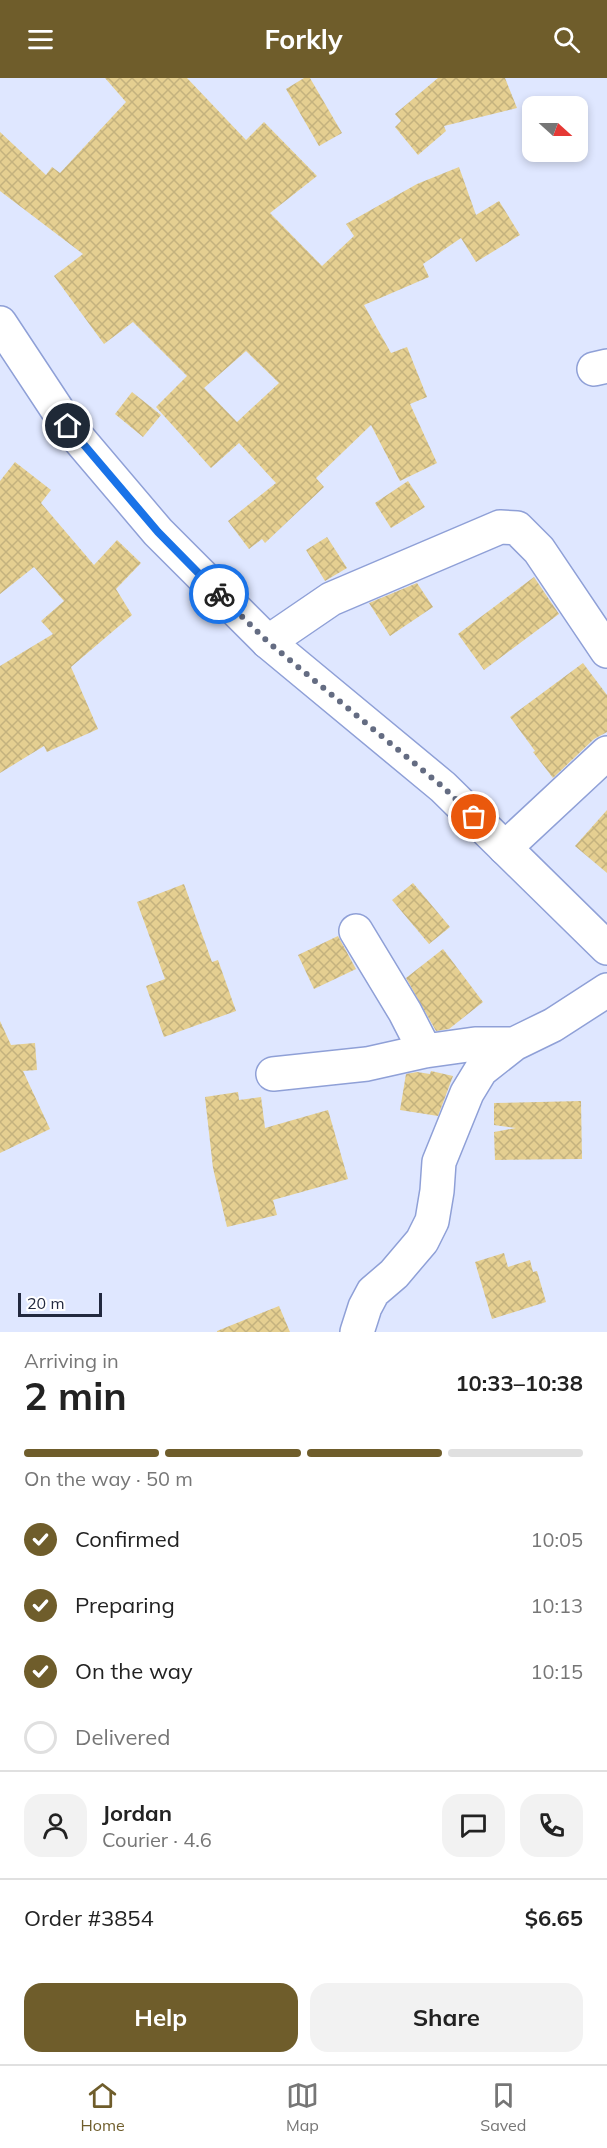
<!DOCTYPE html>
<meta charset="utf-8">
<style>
:root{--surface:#fff;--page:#f2f2f2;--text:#222;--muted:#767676;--line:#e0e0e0;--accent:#6f5d2b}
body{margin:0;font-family:Mulish,sans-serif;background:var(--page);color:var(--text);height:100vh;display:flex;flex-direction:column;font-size:22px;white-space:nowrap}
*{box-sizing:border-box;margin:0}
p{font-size:20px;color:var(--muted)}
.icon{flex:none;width:33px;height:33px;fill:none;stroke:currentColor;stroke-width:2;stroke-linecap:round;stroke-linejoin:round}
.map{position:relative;height:1254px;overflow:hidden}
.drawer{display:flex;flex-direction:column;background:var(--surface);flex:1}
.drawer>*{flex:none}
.needle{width:39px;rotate:111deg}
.controls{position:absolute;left:522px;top:18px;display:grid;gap:12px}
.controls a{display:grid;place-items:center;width:66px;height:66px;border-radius:12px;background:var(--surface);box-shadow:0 3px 9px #0003;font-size:30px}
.scale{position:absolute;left:18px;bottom:15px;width:84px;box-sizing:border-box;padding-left:6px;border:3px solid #22293f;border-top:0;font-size:16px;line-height:21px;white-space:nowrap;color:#22293f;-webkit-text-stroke:4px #fff;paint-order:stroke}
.pin{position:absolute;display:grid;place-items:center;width:51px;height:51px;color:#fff;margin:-26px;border:3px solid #fff;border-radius:50%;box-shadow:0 2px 6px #0007}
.courier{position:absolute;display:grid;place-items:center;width:60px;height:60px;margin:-30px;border:4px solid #1a73e8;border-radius:50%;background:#fff;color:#222;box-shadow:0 2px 8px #0007}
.overview em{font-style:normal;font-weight:700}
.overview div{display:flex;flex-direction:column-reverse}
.overview{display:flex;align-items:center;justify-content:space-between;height:102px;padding:0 24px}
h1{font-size:39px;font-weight:700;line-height:45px}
.bar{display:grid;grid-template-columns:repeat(4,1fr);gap:9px 6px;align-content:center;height:72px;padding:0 24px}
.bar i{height:8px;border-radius:4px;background:var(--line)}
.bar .active{background:var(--accent)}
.bar p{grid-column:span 4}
.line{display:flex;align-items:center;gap:15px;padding:0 24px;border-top:2px solid var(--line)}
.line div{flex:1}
.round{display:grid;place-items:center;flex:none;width:63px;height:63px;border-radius:18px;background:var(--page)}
ol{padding:0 24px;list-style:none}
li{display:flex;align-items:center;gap:18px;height:66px}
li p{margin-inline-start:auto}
li .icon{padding:6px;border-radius:50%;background:var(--accent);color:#fff;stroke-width:4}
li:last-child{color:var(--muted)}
li i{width:33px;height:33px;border:3px solid var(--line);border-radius:50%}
.cta{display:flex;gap:12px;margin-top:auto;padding:12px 24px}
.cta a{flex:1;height:69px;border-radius:18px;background:var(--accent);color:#fff;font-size:24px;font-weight:700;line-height:69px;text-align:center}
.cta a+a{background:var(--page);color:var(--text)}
header{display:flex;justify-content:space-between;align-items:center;height:78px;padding:0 24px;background:var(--accent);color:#fff;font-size:27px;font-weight:700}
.tab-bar{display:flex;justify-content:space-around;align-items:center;height:84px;border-top:2px solid var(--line);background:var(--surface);font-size:16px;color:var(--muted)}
.tab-bar a{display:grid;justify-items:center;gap:3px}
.tab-bar .active{color:var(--accent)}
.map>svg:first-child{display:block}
</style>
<header><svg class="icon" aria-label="menu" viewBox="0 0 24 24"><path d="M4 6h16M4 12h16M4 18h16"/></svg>Forkly<svg class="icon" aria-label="search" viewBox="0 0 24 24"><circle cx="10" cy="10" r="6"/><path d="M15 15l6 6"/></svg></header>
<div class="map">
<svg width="607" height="1254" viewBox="0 0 607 1254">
<defs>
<pattern id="building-cross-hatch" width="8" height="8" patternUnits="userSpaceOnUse" patternTransform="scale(1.5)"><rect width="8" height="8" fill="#e5cf91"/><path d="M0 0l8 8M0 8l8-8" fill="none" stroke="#c4b27e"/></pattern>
</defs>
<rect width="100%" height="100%" fill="#dfe7ff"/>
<path fill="url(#building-cross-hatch)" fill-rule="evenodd" d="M105,0H187L246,62L264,44L317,98L270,135L322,188L354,158L346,146L417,106L459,89L476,137L499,123L520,157L476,184L461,160L423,186L429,199L364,227L391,275L407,269L427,319L410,326L437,385L400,403L371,347L316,400L324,409L265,465L262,461L249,471L228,443L276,405L239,365L211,390L156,329L187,298L133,244L104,266L54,198L83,176L0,113V54L46,97L52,89L60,95L126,24ZM246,273L279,305L237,344L204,310Z
M304,0H310L342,55L319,68L286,11Z
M438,0H505L517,30L444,48L446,53L418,77L395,49L401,43L395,36Z
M132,314L161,337L143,359L115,336Z
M15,384L51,412L41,425L94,487L117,462L141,485L116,511L132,537L71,589L98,651L47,674L44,668L0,695V588L53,556L41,543L64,523L34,489L0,516V403Z
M408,403L425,429L391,450L375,425Z
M327,459L347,490L325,503L306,472Z
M534,499L559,536L484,592L458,556Z
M417,505L433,529L390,558L369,525Z
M583,585L607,617V654L594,661L553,700L533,674L535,673L510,639Z
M607,732V795L575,768Z
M413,805L450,849L429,866L392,822Z
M184,806L212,884L218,882L236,933L164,959L146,908L165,901L137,824Z
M338,858L356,891L314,911L298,877Z
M443,871L483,924L449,951L436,953L406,900Z
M0,943L11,967L35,965L37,992L23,993L50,1051L0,1075Z
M431,993L453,998L438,1038L400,1032L406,996L417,994L430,996Z
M238,1014L239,1022L261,1019L265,1050L328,1032L348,1101L273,1122L277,1137L227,1149L213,1090L205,1019Z
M581,1023L582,1081L495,1082L494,1054L516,1050L494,1047V1025Z
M504,1175L508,1189L530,1182L533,1194L537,1193L546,1224L492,1241L475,1184Z
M279,1228L290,1254H217V1253Z"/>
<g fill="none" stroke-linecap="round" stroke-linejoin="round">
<defs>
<path id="minor" d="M594,291L607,288
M268,564L331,521L500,449L517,450L539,472L607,573
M505,770L607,675
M356,853L405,934L425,973
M273,996L367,986L425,973L475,966H514L553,947L607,912
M357,1254L365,1229L373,1214L394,1196L422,1163L432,1143L437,1113L439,1084L467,1015L481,992L514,966"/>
<path id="major" d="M0,245L68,348L158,454L268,564L443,709L607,870"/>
</defs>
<use href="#minor" stroke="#8fa0d7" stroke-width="36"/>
<use href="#major" stroke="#8fa0d7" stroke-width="36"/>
<use href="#minor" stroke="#fff" stroke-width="33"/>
<use href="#major" stroke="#fff" stroke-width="33"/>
</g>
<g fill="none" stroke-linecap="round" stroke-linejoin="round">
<path stroke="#646c82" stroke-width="6" stroke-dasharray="0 10.8" d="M219,516L268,564L443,709L474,739"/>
<path stroke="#1a73e8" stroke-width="8" d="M68,348L158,454L219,516"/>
</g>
</svg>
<div class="controls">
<a><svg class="needle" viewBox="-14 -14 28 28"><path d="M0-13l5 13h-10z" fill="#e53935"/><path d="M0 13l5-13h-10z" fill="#767676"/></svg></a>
</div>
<div class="scale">20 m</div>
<div class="pin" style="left:474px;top:739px;background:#ea580c"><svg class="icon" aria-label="bag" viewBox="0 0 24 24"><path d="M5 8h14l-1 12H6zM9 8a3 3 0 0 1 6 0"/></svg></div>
<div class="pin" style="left:68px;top:348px;background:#1f2937"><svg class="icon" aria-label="home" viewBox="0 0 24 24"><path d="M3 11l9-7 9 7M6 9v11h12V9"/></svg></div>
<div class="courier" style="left:219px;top:516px"><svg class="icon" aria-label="bike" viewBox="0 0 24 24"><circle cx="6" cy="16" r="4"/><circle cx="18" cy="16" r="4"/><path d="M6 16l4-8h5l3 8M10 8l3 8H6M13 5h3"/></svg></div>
</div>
<section class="drawer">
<div class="overview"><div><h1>2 min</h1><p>Arriving in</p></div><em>10:33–10:38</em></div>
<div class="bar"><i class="active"></i><i class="active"></i><i class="active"></i><i></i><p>On the way · 50 m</p></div>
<ol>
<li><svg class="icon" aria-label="check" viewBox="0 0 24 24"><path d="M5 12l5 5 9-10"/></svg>Confirmed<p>10:05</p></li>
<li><svg class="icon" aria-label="check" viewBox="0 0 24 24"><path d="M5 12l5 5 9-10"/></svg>Preparing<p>10:13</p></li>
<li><svg class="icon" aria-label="check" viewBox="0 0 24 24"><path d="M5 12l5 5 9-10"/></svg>On the way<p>10:15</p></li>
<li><i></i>Delivered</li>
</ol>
<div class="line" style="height:108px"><a class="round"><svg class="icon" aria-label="person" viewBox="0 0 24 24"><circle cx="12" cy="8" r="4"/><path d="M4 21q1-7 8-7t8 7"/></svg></a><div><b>Jordan</b><p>Courier · 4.6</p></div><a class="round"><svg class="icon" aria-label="chat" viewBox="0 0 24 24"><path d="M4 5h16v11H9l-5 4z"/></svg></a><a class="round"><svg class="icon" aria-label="phone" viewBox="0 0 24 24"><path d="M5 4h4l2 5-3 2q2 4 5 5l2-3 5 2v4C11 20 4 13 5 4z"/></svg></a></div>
<div class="line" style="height:78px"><div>Order #3854</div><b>$6.65</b></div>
<div class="cta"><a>Help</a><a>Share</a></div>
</section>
<nav class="tab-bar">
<a class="active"><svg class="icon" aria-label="home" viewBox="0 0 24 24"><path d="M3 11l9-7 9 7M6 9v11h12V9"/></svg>Home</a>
<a><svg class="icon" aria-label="map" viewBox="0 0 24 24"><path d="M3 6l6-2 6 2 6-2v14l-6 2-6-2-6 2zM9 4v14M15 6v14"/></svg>Map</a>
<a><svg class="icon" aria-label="saved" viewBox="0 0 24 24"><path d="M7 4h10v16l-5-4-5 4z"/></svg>Saved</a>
</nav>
